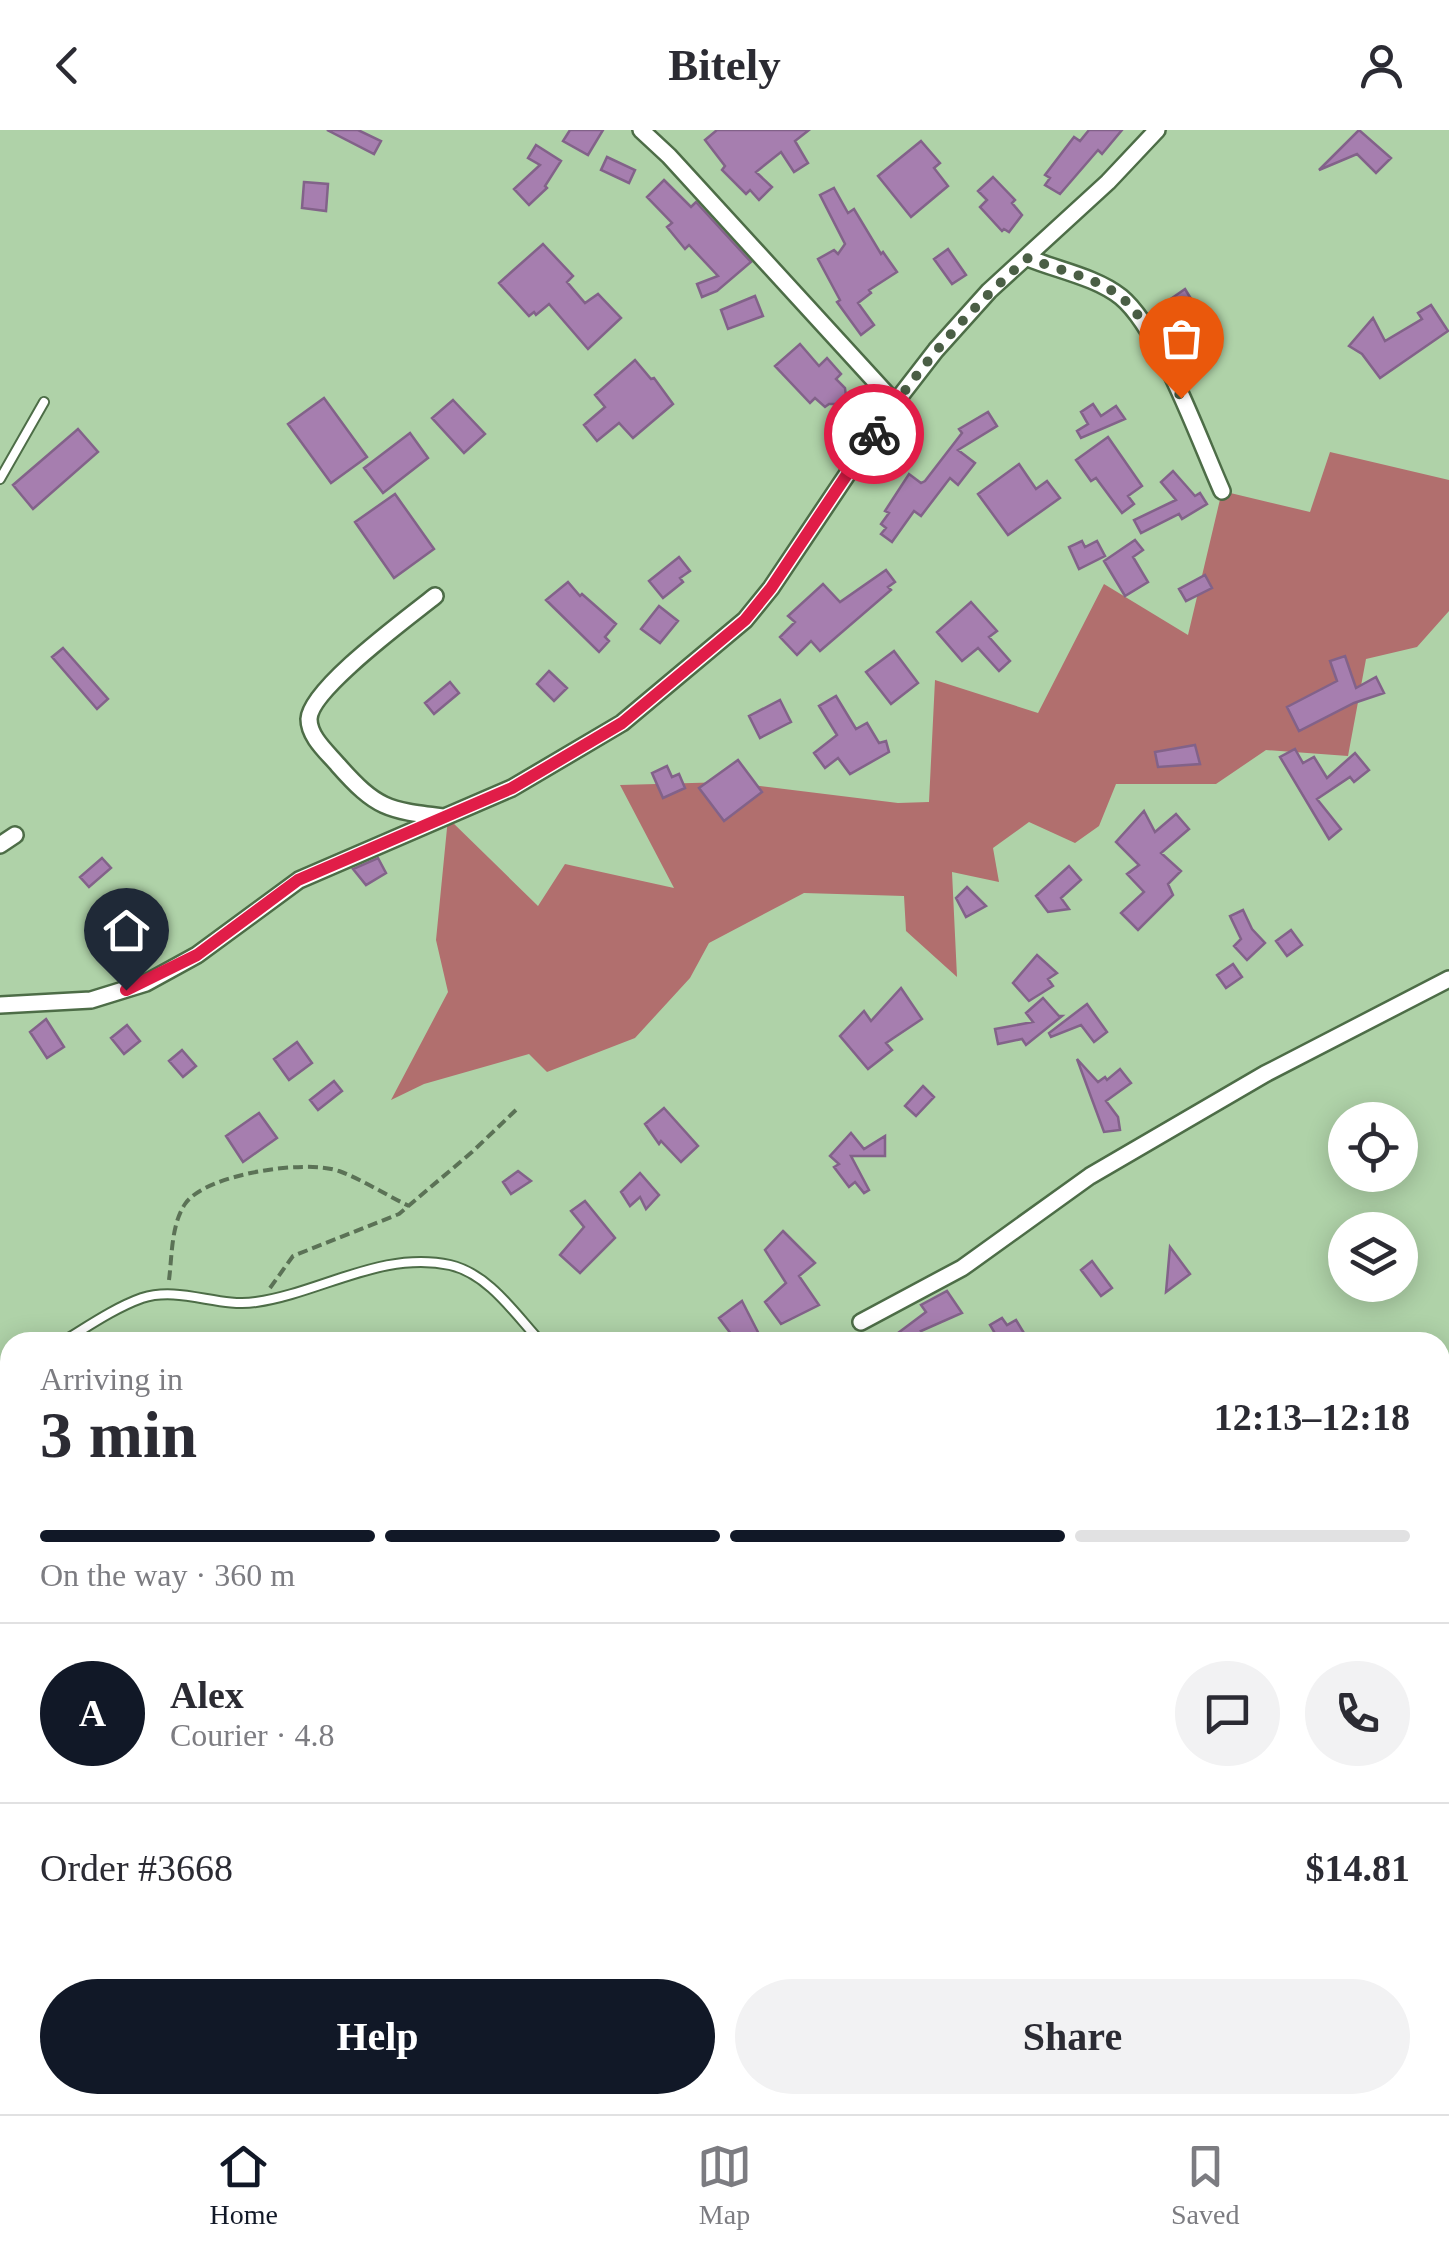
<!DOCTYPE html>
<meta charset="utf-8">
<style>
:root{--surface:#fff;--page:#f2f2f3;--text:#2b2b33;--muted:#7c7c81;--line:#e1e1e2;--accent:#111827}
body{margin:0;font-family:Georgia,serif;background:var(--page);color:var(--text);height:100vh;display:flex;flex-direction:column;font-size:38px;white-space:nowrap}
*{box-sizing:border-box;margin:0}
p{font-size:32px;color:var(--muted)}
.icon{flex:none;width:55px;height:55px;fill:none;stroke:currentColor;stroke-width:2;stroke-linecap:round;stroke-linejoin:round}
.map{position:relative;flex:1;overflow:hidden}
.panel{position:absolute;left:0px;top:1202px;width:1450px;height:782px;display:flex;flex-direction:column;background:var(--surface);border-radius:30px 30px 0 0;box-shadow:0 5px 25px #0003}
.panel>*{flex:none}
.tools{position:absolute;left:1328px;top:972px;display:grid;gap:20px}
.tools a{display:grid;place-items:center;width:90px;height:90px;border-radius:50%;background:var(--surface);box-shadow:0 5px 25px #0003;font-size:50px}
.pin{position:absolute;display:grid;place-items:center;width:85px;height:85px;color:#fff;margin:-102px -42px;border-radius:50% 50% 50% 0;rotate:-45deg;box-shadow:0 0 10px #0007}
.pin .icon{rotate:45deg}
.courier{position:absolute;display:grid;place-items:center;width:100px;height:100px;margin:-50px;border:8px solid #e11d48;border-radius:50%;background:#fff;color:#222;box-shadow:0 2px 12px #0007}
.headline em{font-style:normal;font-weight:700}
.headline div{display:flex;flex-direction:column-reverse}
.headline{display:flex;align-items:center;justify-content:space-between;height:170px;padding:0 40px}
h1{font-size:65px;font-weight:700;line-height:75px}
.bar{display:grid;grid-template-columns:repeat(4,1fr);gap:15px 10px;align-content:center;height:120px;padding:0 40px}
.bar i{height:12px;border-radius:8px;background:var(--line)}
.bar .active{background:var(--accent)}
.bar p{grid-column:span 4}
.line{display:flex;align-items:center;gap:25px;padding:0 40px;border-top:2px solid var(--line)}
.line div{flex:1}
.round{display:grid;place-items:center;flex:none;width:105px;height:105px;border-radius:52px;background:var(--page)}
.primary-button{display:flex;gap:20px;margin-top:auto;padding:20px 40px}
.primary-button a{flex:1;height:115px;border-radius:60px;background:var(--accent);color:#fff;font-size:40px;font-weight:700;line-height:115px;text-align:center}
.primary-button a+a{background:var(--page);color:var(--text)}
header{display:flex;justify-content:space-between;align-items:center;height:130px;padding:0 40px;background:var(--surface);font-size:45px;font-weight:700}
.tabs{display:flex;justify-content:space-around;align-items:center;height:140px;border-top:2px solid var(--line);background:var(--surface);font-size:28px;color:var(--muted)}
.tabs a{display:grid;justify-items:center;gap:5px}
.tabs .active{color:var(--accent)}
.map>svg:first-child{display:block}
</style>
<header><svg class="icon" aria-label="back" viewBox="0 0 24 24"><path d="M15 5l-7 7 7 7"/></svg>Bitely<svg class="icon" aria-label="person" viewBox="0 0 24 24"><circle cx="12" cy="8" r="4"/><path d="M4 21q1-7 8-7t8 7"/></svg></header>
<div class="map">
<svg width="1449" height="1984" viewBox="0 0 1449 1984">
<rect width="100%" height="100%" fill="#afd2a8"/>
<path fill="#b16f6e" d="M1330,322L1449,350V481L1417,517L1366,529L1348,626L1266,620L1216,654H1116L1099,696L1075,713L1029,692L993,718L999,752L952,742L957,847L906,801L904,766L804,763L709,813L690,848L635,908L547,942L529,924L424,954L391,970L448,862L436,810L448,688L538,776L565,734L674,758L620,655L728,652L898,673L929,672L935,550L1038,583L1104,454L1188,505L1222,361L1310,382Z"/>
<path fill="#a67eaf" stroke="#826289" stroke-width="2.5" d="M327,0H358L381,11L374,24Z
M570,0H603L588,25L563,11Z
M717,0H809L795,11L808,33L794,42L781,22L756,42L772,57L759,70L750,60L746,64L722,40L725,36L705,10Z
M1089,0H1122L1102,24L1098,20L1060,64L1045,55L1050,48L1045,45L1074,7L1080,11Z
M1359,0L1391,28L1376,43L1357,24L1319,40Z
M921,11L940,33L934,38L948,56L911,87L878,46Z
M536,15L561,31L545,56L547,58L529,75L514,59L540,35L528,28Z
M607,27L635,40L629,53L601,40Z
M993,47L1015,70L1012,73L1022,85L1009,102L1004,99L1002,101L980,77L987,70L978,61Z
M664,50L691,77L696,72L751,132L717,161L702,167L697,154L718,146L689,115L685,119L667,97L672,93L647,67Z
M304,52L328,54L326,81L302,78Z
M834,58L848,83L854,79L881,124L883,122L897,142L869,160L871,163L858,173L874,195L861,205L837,172L840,170L818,129L834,120L838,124L845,114L820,65Z
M543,114L573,146L567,152L585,173L598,164L621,188L588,219L549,174L536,185L534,182L529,186L499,153Z
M948,119L966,145L952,154L934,129Z
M1185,159L1196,177L1184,185L1172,168Z
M755,166L763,186L728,199L721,180Z
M1431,175L1448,201L1380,248L1362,224L1349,216L1373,188L1385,211L1422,189L1418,183Z
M800,214L819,236L827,228L841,244L836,249L845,258L847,274H829L825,277L815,268L810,273L775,236Z
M635,230L651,249L654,248L673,274L633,308L619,293L597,311L584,295L605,277L595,265Z
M324,268L367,327L331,353L288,294Z
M453,270L485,304L464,323L432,288Z
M1093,274L1101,286L1116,276L1125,289L1081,308L1077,301L1088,294L1081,282Z
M988,282L997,296L958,320L975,333L958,355L950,348L921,386L914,381L892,412L881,404L886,398L881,394L889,383L885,381L909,344L921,353L925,351L962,303L959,299Z
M78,299L98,322L33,379L13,355Z
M410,303L428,328L383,363L364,338Z
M1108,307L1142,356L1128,366L1134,374L1122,383L1096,348L1091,351L1076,330Z
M1019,334L1036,359L1047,351L1060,368L1008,405L978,364Z
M1173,341L1195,366L1200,363L1207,374L1182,389L1179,384L1141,403L1134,390L1176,370L1161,352Z
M395,364L434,419L394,448L355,392Z
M1135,410L1143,420L1133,427L1148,452L1125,466L1104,431Z
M1082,411L1085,417L1097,411L1105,426L1079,439L1069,417Z
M679,427L690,441L680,448L683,452L663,468L649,451Z
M886,440L895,452L888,457L891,460L820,521L811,511L797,525L780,507L795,492L788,486L823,454L840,472Z
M1205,445L1212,458L1186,471L1179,459Z
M568,452L580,466L582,464L616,494L605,507L609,511L599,522L546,470Z
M971,472L997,501L989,507L1010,531L999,541L978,518L962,531L937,502Z
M659,476L678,491L660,513L641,499Z
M63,518L108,569L97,579L52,527Z
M894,521L918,553L891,574L866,542Z
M1345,526L1356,558L1376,547L1384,563L1354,573L1299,601L1287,577L1337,551L1330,531Z
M549,541L567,558L554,571L537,554Z
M450,552L459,563L434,584L425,573Z
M836,566L856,599L867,593L879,613L886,611L889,622L850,644L838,628L825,638L814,623L837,605L819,576Z
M780,570L791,592L760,608L749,586Z
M1195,615L1200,634L1158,637L1155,622Z
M1295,619L1303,633L1314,627L1327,648L1355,623L1369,640L1354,652L1350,647L1317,669L1341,699L1329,709L1280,627Z
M738,630L762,662L724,691L699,658Z
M667,636L672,647L679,644L685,658L663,668L652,643Z
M1144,681L1155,702L1176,684L1189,699L1161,723L1181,741L1168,754L1173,765L1138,800L1121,783L1144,762L1127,744L1139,735L1116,712Z
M102,728L111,738L89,757L80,747Z
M378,728L386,743L366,755L353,739Z
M1069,736L1081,750L1061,768L1069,779L1048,782L1036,766Z
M967,757L986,776L966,787L956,768Z
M1243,780L1252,799L1265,813L1247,830L1234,816L1241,809L1230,786Z
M1291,800L1302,815L1287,826L1276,811Z
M1037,825L1057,843L1048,849L1053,856L1029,871L1013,853Z
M1233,834L1242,847L1226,858L1217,845Z
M901,858L922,889L886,913L892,920L868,939L840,906L864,881L871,891Z
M1043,868L1059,886H1062L1026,915L1022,909L998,914L995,899L1033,892L1026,883Z
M1087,874L1107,902L1094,912L1081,895L1051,907L1049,903Z
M46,889L64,917L47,928L30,902Z
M127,895L140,911L124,924L111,908Z
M297,912L312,933L289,950L274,929Z
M182,920L196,936L183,947L169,931Z
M1077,929L1098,952L1105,947L1107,950L1120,939L1131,953L1106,971L1118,987L1120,1000L1104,1002Z
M334,951L342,961L318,980L310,970Z
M923,956L934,967L916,986L905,976Z
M664,978L698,1016L681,1032L661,1011L659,1014L645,994Z
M259,983L277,1008L243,1032L226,1006Z
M851,1003L864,1019L885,1006V1026H851L869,1060L864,1063L855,1052L849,1057L834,1037L839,1034L830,1026Z
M518,1041L531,1051L511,1064L503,1052Z
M640,1043L659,1065L646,1079L640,1067L630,1076L621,1062Z
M585,1071L615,1108L580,1143L560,1125L584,1097L571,1081Z
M783,1101L815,1133L799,1146L819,1175L781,1194L765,1172L786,1153L765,1120Z
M1170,1117L1190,1144L1166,1162Z
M1092,1131L1112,1158L1101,1166L1081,1140Z
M947,1161L962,1183L921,1201L930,1212H886L926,1182L921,1175Z
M742,1171L763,1212H737L719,1188Z
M1002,1188L1007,1195L1016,1190L1027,1208L1019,1212H1000L990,1195Z"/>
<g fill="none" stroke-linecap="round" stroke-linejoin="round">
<defs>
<path id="lane" d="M0,349L44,272
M62,1212C87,1197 114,1178 142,1168C180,1156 219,1178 256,1172C320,1163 383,1120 450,1135C489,1144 515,1184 541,1212
M0,1248L10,1243
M0,1339L10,1350"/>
<path id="street" d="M641,0L669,26L895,273
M1028,128C1057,140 1096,147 1121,167C1160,199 1200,312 1222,361
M435,466C409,487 310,559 309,589C309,607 327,622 338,635C377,679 387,680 444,687
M0,715L15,705
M0,875L91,870L146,853L197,825L299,750L512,658L622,593L745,490L771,458L895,273L936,220L989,161L1108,52L1157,0
M861,1192L962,1138L1090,1046L1265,944L1449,849
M1440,1322L1449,1308"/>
</defs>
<use href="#lane" stroke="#4d6d47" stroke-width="12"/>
<use href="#street" stroke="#4d6d47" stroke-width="20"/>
<path stroke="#5b7256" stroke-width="4" stroke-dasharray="10 5" stroke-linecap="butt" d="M169,1150C172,1127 171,1095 185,1074C205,1044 306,1029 339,1041C363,1050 386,1065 409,1076
M270,1158L293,1126L399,1084L472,1022L517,979"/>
<use href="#lane" stroke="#fff" stroke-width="8"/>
<use href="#street" stroke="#fff" stroke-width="15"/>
</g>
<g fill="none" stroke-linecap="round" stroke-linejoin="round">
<path stroke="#4a5e45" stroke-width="10" stroke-dasharray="0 18" d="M874,304C919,238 967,180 1028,128C1057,140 1096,147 1121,167C1147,188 1167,237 1181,268"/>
<path stroke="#e11d48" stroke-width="12" d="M126,860L197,825L298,750L512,658L622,593L745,490L771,458L874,304"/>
</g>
</svg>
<div class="tools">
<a><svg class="icon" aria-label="locate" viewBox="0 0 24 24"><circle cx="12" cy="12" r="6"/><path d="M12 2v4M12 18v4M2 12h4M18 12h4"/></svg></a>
<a><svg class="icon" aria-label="layers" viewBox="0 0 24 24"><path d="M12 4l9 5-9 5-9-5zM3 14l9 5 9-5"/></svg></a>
</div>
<div class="pin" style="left:1181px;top:268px;background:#ea580c"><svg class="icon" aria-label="bag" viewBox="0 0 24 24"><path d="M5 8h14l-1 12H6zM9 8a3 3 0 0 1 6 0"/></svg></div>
<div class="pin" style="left:126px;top:860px;background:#1f2937"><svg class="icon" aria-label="home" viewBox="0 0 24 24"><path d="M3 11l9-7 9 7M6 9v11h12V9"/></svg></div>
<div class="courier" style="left:874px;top:304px"><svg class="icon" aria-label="bike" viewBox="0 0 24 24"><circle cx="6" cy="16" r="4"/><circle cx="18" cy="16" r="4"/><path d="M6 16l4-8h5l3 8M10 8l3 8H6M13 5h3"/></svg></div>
<section class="panel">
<div class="headline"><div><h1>3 min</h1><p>Arriving in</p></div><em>12:13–12:18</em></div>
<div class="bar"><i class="active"></i><i class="active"></i><i class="active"></i><i></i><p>On the way · 360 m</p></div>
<div class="line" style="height:180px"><b class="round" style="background:var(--accent);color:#fff">A</b><div><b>Alex</b><p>Courier · 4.8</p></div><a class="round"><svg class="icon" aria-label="chat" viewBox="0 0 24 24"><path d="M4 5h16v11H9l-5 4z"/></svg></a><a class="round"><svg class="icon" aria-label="phone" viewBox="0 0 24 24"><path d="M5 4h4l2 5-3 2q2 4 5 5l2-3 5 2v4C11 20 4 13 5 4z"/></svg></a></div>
<div class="line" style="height:130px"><div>Order #3668</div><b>$14.81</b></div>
<div class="primary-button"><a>Help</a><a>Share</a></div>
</section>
</div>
<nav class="tabs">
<a class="active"><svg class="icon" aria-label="home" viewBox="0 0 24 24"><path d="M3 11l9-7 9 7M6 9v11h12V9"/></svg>Home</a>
<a><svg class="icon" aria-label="map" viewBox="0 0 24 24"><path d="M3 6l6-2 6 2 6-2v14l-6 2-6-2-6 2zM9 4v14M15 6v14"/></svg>Map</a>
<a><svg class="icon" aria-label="saved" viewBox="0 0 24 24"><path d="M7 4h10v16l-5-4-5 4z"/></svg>Saved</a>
</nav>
